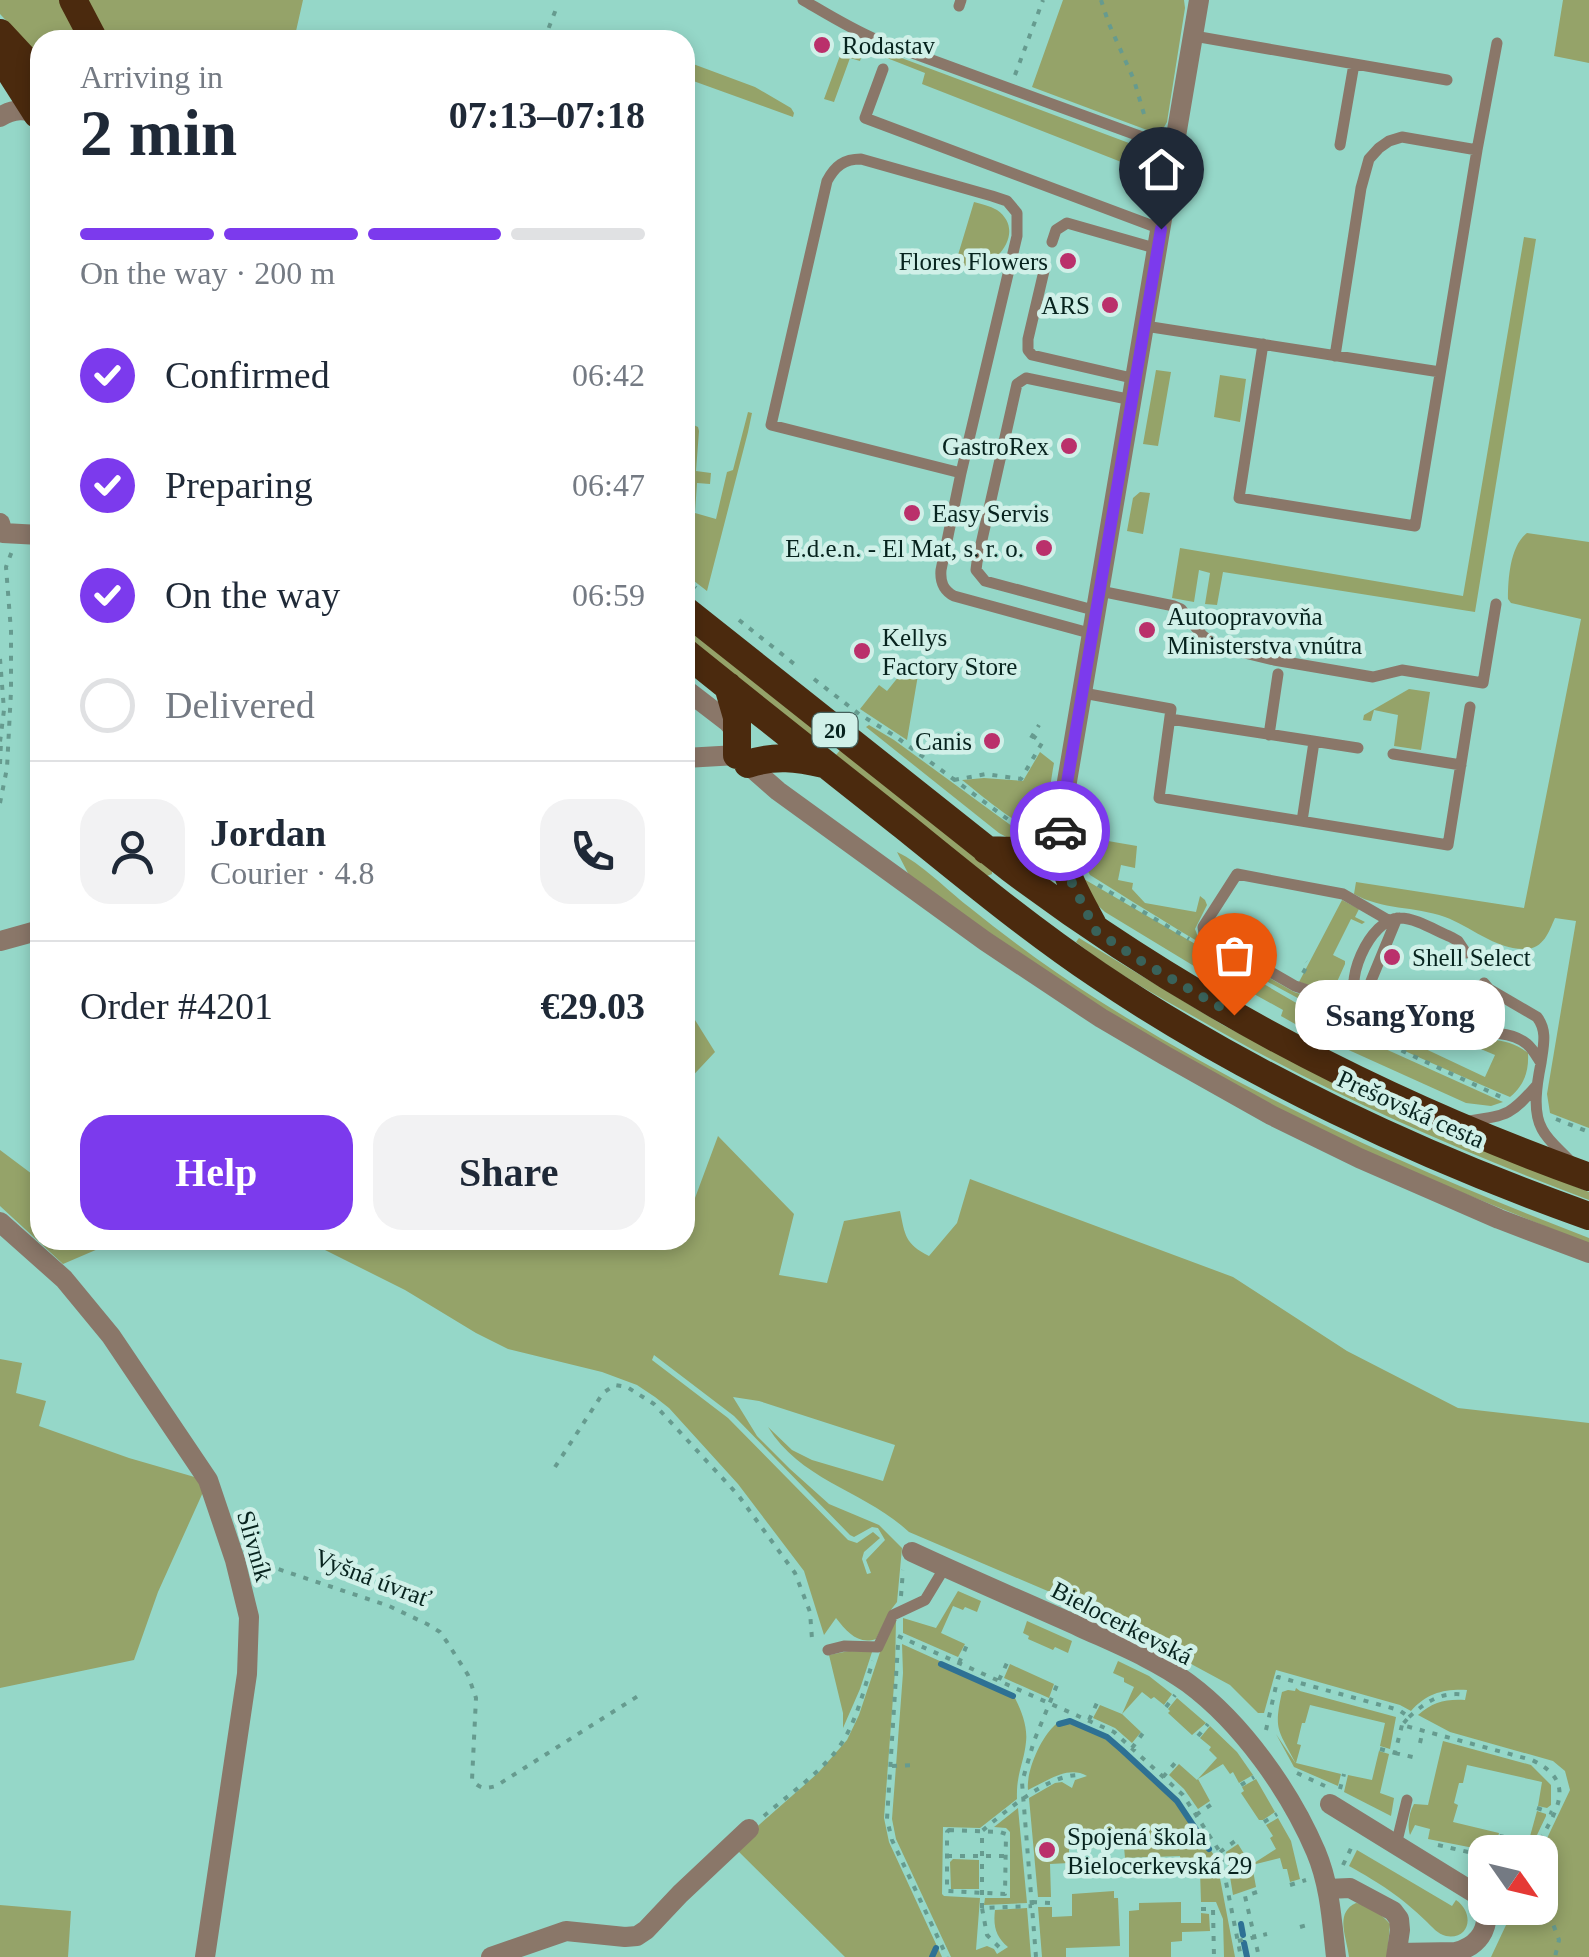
<!DOCTYPE html>
<meta charset="utf-8">
<style>
:root{--surface:#fff;--page:#f2f2f3;--text:#1f2937;--muted:#747a83;--line:#e0e1e3;--accent:#7c3aed}
body{margin:0;font-family:Georgia,serif;background:var(--page);color:var(--text);height:100vh;display:flex;flex-direction:column;font-size:38px;white-space:nowrap}
*{box-sizing:border-box;margin:0}
p{font-size:32px;color:var(--muted)}
.icon{flex:none;width:55px;height:55px;fill:none;stroke:currentColor;stroke-width:2;stroke-linecap:round;stroke-linejoin:round}
.map{position:relative;flex:1;overflow:hidden}
.side{position:absolute;left:30px;top:30px;width:665px;height:1220px;display:flex;flex-direction:column;background:var(--surface);border-radius:30px;box-shadow:0 5px 15px #0003}
.side>*{flex:none}
.needle{width:65px;rotate:124deg}
.controls{position:absolute;left:1468px;top:1835px;display:grid;gap:20px}
.controls a{display:grid;place-items:center;width:90px;height:90px;border-radius:20px;background:var(--surface);box-shadow:0 5px 15px #0003;font-size:50px}
.pin{position:absolute;display:grid;place-items:center;width:85px;height:85px;color:#fff;margin:-102px -42px;border-radius:50% 50% 50% 0;rotate:-45deg;box-shadow:0 0 10px #0007}
.pin .icon{rotate:45deg}
.courier{position:absolute;display:grid;place-items:center;width:100px;height:100px;margin:-50px;border:8px solid #7c3aed;border-radius:50%;background:#fff;color:#222;box-shadow:0 2px 12px #0007}
.bubble{position:absolute;height:70px;border-radius:30px;background:var(--surface);box-shadow:0 5px 15px #0003;font-size:32px;font-weight:700;line-height:70px;text-align:center}
.overview em{font-style:normal;font-weight:700}
.overview div{display:flex;flex-direction:column-reverse}
.overview{display:flex;align-items:center;justify-content:space-between;height:170px;padding:0 50px}
h1{font-size:65px;font-weight:700;line-height:75px}
.bar{display:grid;grid-template-columns:repeat(4,1fr);gap:15px 10px;align-content:center;height:120px;padding:0 50px}
.bar i{height:12px;border-radius:8px;background:var(--line)}
.bar .active{background:var(--accent)}
.bar p{grid-column:span 4}
.line{display:flex;align-items:center;gap:25px;padding:0 50px;border-top:2px solid var(--line)}
.line div{flex:1}
.round{display:grid;place-items:center;flex:none;width:105px;height:105px;border-radius:30px;background:var(--page)}
ol{padding:0 50px;list-style:none}
li{display:flex;align-items:center;gap:30px;height:110px}
li p{margin-inline-start:auto}
li .icon{padding:10px;border-radius:50%;background:var(--accent);color:#fff;stroke-width:4}
li:last-child{color:var(--muted)}
li i{width:55px;height:55px;border:5px solid var(--line);border-radius:50%}
.cta{display:flex;gap:20px;margin-top:auto;padding:20px 50px}
.cta a{flex:1;height:115px;border-radius:30px;background:var(--accent);color:#fff;font-size:40px;font-weight:700;line-height:115px;text-align:center}
.cta a+a{background:var(--page);color:var(--text)}
.map>svg:first-child{display:block}
</style>
<div class="map">
<svg width="1589" height="1957" viewBox="0 0 1589 1957">
<rect width="100%" height="100%" fill="#95d7c8"/>
<path fill="#95a369" fill-rule="evenodd" d="M0,0H303L294,40H40V57L0,14Z
M1063,0H1184L1185,8L1167,122L1163,129L1155,133L1032,87Z
M1563,0H1589V63L1554,56Z
M856,41L1161,155L1157,176L922,84L925,73L864,49L860,61L850,58L834,102L824,99L845,42Z
M685,61L755,87L791,108L794,113L793,117L685,78Z
M974,202C981,204 990,206 997,210C1017,224 1010,246 994,259C988,264 980,269 972,269C966,269 961,267 955,265Z
M1524,237L1536,239L1475,612L1223,572L1217,605L1205,604L1210,573L1199,570L1194,602L1172,598L1180,548L1463,596Z
M1156,370L1171,372L1158,446L1143,444Z
M1220,375L1246,379L1240,422L1214,417Z
M748,412L752,413L748,432L707,591L685,574V421L698,427L699,431L696,471L711,473L710,484L697,483L695,513L716,519L727,472L733,470Z
M1140,492L1150,493L1143,534L1127,531L1133,498Z
M1527,533L1589,542V1128L1550,1113L1547,1094L1576,921L1555,918C1549,931 1544,949 1525,949C1496,950 1470,926 1445,917C1414,906 1382,910 1354,894L1356,882L1524,908L1581,619L1520,605L1511,603L1508,599C1508,579 1510,546 1527,533Z
M685,624L816,729L811,736L685,636Z
M907,666L918,675L907,740L860,709L879,685L887,691Z
M1409,689L1430,692L1421,750L1394,746L1398,715L1374,710L1371,721L1363,720L1364,715Z
M869,725L894,740L1027,837L1010,839L999,833L866,727Z
M841,749L992,870V874L987,876L836,755Z
M1040,752L1054,763C1051,778 1050,796 1044,810C1041,817 1036,825 1028,825C1015,825 974,789 962,780L984,778L1023,781Z
M1079,836L1137,846L1135,868L1121,865L1118,880L1133,883L1132,889L1145,903L1196,912L1200,896L1205,900L1207,905L1195,929L1198,937L1294,992L1328,1003L1485,1077L1495,1055L1476,1047L1478,1042C1493,1036 1516,1043 1528,1053C1529,1072 1524,1085 1510,1097C1437,1066 1364,1034 1294,996C1224,959 1157,917 1090,875L1081,859Z
M897,852C921,863 947,890 969,907C1010,940 1053,972 1098,1000C1252,1098 1419,1173 1589,1238V1244L1364,1153L1179,1057L993,940L910,877Z
M1077,875L1310,1011L1361,1038L1503,1102L1491,1106L1466,1103L1311,1033L1281,1016L1283,1010L1254,994L1250,1000L1105,912L1092,900Z
M1342,900L1359,909L1355,917L1365,922L1362,924L1351,919L1333,955L1345,961V964L1332,993L1299,982Z
M1079,938L1223,1025L1320,1076L1418,1124L1589,1192V1200C1455,1149 1324,1092 1200,1020C1158,996 1113,972 1076,942Z
M685,1004L715,1052L685,1084Z
M718,1136L794,1214L779,1275L827,1283L844,1221L900,1211C905,1235 905,1244 929,1256L957,1223L970,1179L1233,1277L1347,1351L1458,1408L1589,1423V1957H1491L1514,1908H1540V1853L1570,1790L1565,1771L1553,1761L1450,1732L1418,1715C1433,1702 1445,1699 1465,1700L1467,1690C1444,1689 1427,1693 1411,1711L1400,1705L1276,1670L1264,1713H1258L1230,1685L1193,1665L1159,1641L1104,1615L909,1532C865,1491 801,1481 768,1427L792,1450L812,1460L883,1481L895,1445L759,1401L733,1397L757,1436L790,1469L829,1504L879,1525L902,1548L897,1602L890,1611L876,1639C858,1645 847,1632 836,1618L824,1635L804,1571L738,1484L669,1408L655,1397L637,1385L602,1372L508,1349L476,1333L405,1290L305,1240H685V1225ZM654,1355L734,1416L850,1535L854,1537L872,1527L878,1528L885,1540L866,1560L871,1573L867,1574L862,1559L864,1552L880,1538L873,1532L857,1543L848,1540L728,1418L652,1360Z
M0,1150L40,1180V1240H119L63,1264L0,1206Z
M0,1359L22,1363L16,1393L46,1401L39,1426L129,1458L198,1478L204,1490L158,1592L134,1660L0,1688Z
M958,1591L981,1601L977,1612L965,1607L963,1610L953,1606L941,1633L965,1644L958,1657L903,1633V1618L936,1628Z
M896,1618L895,1671L884,1818L889,1842L942,1957H845L734,1847L818,1773L847,1740L859,1715L882,1646Z
M1027,1621L1072,1641L1068,1653L1055,1647L1053,1650L1028,1639L1029,1636L1023,1633Z
M902,1644L1013,1694C1020,1708 1028,1725 1026,1742C1024,1763 1016,1774 1017,1799L980,1828L943,1827L942,1894L944,1896L980,1898L976,1950L987,1946L994,1949L997,1954L1008,1947C996,1937 993,1927 995,1910L1027,1908L1031,1957H951L896,1839L892,1819L903,1673Z
M849,1651L872,1652L860,1689L843,1728V1713L829,1655Z
M1118,1661L1149,1676L1172,1694L1164,1705L1154,1697L1151,1699L1142,1692L1122,1714L1141,1732L1132,1743L1115,1728L1093,1718L1100,1705L1122,1714L1134,1687L1124,1682V1678L1113,1673Z
M1010,1664L1054,1684L1049,1698L1004,1678Z
M1296,1688L1300,1691L1396,1717L1390,1749L1380,1746L1385,1723L1310,1705L1305,1723H1302L1297,1744L1301,1745L1296,1763L1341,1774L1338,1786L1294,1767L1276,1734L1296,1764C1279,1730 1273,1732 1282,1692L1288,1690L1295,1691Z
M1177,1698L1206,1723L1192,1735L1168,1713L1170,1711L1168,1709Z
M1070,1719L1111,1738L1178,1798L1215,1857L1204,1863L1209,1876L1219,1873L1235,1957H1224L1223,1919L1216,1902H1201L1200,1871H1181L1180,1856L1125,1858L1124,1847L1069,1849V1863L1050,1864L1051,1897H1038L1029,1798L1055,1783L1062,1782L1072,1788L1075,1780L1087,1776C1068,1765 1047,1781 1028,1790C1026,1772 1040,1739 1054,1726C1059,1721 1063,1721 1070,1719Z
M1210,1726L1237,1752L1253,1775L1239,1783L1233,1772L1230,1774L1223,1764L1198,1779L1210,1801L1198,1809L1184,1789L1169,1775L1179,1764L1197,1780L1217,1758L1209,1750L1211,1747L1200,1738Z
M1443,1741L1531,1765L1551,1785V1805L1547,1808L1538,1806L1542,1782L1467,1765L1463,1783H1459L1454,1803L1458,1805L1453,1822L1499,1833L1494,1852L1428,1839L1430,1829L1415,1825L1410,1835C1407,1825 1409,1813 1414,1804L1428,1805Z
M1379,1751L1389,1754L1380,1793L1394,1798L1391,1816L1344,1792L1348,1775L1372,1780Z
M1256,1779L1275,1812L1263,1820H1259L1241,1793L1244,1791L1242,1787Z
M1018,1808L1027,1903L984,1905L985,1898H1010V1832L1006,1828L994,1827Z
M1537,1811L1546,1814V1816L1529,1852H1501L1505,1835L1529,1840Z
M1278,1818L1291,1841L1300,1879L1290,1882L1287,1869H1283L1280,1858L1252,1865L1256,1887L1233,1895L1226,1852L1238,1844L1251,1865L1276,1849L1270,1838L1273,1836L1266,1825Z
M1357,1850L1452,1906L1456,1900C1475,1913 1470,1940 1446,1936C1438,1934 1432,1927 1427,1922C1400,1896 1381,1884 1349,1866Z
M953,1859L979,1860V1889H951L950,1862Z
M1114,1891V1898H1118L1120,1946L1066,1948V1957H1042L1038,1907H1052V1917L1072,1916V1894Z
M1181,1902V1923H1201V1913L1209,1914L1210,1931L1182,1932V1941L1171,1942V1957H1129V1911L1139,1910V1903Z
M1356,1903C1370,1905 1381,1914 1390,1924L1387,1957H1349C1347,1938 1334,1913 1356,1903Z
M0,1905L71,1911L68,1957H0Z"/>
<g fill="none" stroke-linecap="round" stroke-linejoin="round">
<path stroke="#2e7194" stroke-width="6" d="M941,1664L1013,1696
M1059,1724L1070,1721L1107,1737L1122,1750L1177,1801L1209,1849
M1241,1924L1243,1935
M1244,1943L1247,1957
M932,1957L936,1948"/>
<path stroke="#669b8f" stroke-width="4" stroke-dasharray="5 8" stroke-linecap="butt" d="M1101,0L1109,24L1134,80L1146,121
M544,40L558,4
M1015,75L1043,0
M685,579L696,588
M739,620L798,667
M0,659L4,710L0,742
M814,679L859,714L895,736L1017,826
M1031,738L1039,725
M0,764L1,742
M954,780L986,774L1021,779L1042,743L1032,735
M0,803L7,768L11,691V631L6,567L12,551
M1098,885L1189,939
M1303,973L1308,964L1306,962
M1319,1012L1501,1097
M1556,1119L1589,1132
M555,1467L603,1393L615,1385L627,1387L654,1404L738,1495L795,1573L810,1612L812,1639L815,1643
M254,1561L389,1606L427,1624L440,1632L447,1642L468,1675L476,1698L472,1780C480,1789 485,1789 496,1786L638,1696
M901,1596L903,1570
M898,1636L1114,1732L1183,1795L1220,1852L1241,1957
M898,1645L887,1819L892,1840L947,1957
M959,1663L967,1645
M999,1680L1007,1663
M1166,1707L1175,1695
M1409,1717C1427,1701 1442,1691 1466,1695
M1089,1720L1097,1703
M1266,1730L1278,1677L1399,1710L1409,1717L1402,1725L1532,1760C1582,1784 1552,1815 1534,1852
M1198,1736L1208,1724
M1420,1743L1423,1730
M1132,1748L1143,1733
M1380,1749L1395,1753L1402,1725
M1395,1753L1417,1758
M892,1766L914,1765
M1297,1773L1325,1786
M1163,1777L1176,1762
M1241,1785L1254,1777
M1340,1789L1344,1774
M1537,1808L1552,1813
M1196,1815L1212,1804
M764,1816C788,1795 826,1769 843,1741C858,1717 864,1688 873,1661
M1264,1822L1277,1814
M949,1830L1000,1832L1006,1834L1005,1894L947,1891V1832Z
M1438,1845L1485,1856
M1220,1852L1235,1841
M1498,1852L1502,1834
M947,1856H1006
M1343,1865L1354,1842
M1290,1885L1306,1880
M1540,1889L1559,1940L1555,1957
M1257,1892L1245,1896L1259,1957
M1032,1902L1051,1903
M982,1908V1831C1006,1811 1046,1776 1078,1775
M1201,1909H1213L1214,1957
M1300,1927L1311,1924
M1238,1941L1267,1934
M999,1947L987,1935L982,1908L1032,1906
M1036,1957L1022,1782L1034,1741L1057,1685"/>
<path stroke="#8a7769" stroke-width="11" d="M803,0C827,14 851,29 877,40L1175,149
M959,6L961,0
M1194,36L1447,80
M883,69L865,118L1161,229
M1340,145L1354,64
M1477,150L1497,43
M1052,242L1056,230L1067,223L1158,249
M1044,271L1028,339V350L1032,355L1136,379
M1145,326L1440,372
M1263,344L1239,498L1415,526L1477,150L1402,137L1389,141L1379,148L1369,159L1361,188L1335,356
M961,473L771,425L827,181C835,166 844,159 861,159L992,196L1007,201L1017,213V236L961,473L941,570C940,582 943,590 954,596L1093,634
M1100,591L1174,606L1181,609L1202,635L1212,643L1224,648L1274,660L1373,677L1402,670L1483,683L1496,604
M1097,611L985,581L976,570L977,562L1017,384L1026,378L1132,400
M1083,693L1171,709L1159,798L1448,845L1470,707
M1170,719L1358,748
M1269,735L1278,674
M1393,754L1461,765
M1302,821L1314,742
M1466,953L1458,941L1451,937C1436,931 1416,918 1400,918C1371,917 1338,987 1362,1008C1371,1016 1427,1042 1439,1041C1449,1041 1458,1036 1468,1035C1486,1031 1513,1032 1527,1044C1533,1049 1537,1057 1541,1063C1543,1047 1548,1031 1537,1017L1489,989L1484,983
M1352,984L1329,997L1295,986L1208,936L1204,933L1203,927L1237,874L1343,894L1388,920
M1387,1000L1375,993L1371,981L1397,918
M1419,1015L1465,1035
M1541,1063C1537,1083 1532,1111 1542,1129C1548,1141 1561,1151 1570,1161
M1469,1121C1508,1115 1511,1115 1537,1085
M828,1650L844,1646L878,1647L893,1615L925,1600L945,1567
M1396,1845L1407,1800"/>
<path stroke="#8a7769" stroke-width="20" d="M0,117C12,109 28,107 39,117
M0,523L3,533L40,535
M685,689L728,722L738,734
M685,758L737,755L778,791L985,941L1101,1018L1164,1055L1271,1115L1359,1158L1499,1219L1589,1253
M1061,817L1199,0
M0,941L40,930
M0,1222L64,1279L111,1336L208,1480L235,1560L249,1617L247,1674L205,1957
M912,1552C968,1578 1024,1602 1080,1627C1117,1644 1155,1659 1188,1683C1242,1723 1290,1791 1316,1852C1330,1885 1332,1922 1336,1957
M1330,1804L1476,1894L1485,1905
M1327,1889L1350,1888L1393,1911L1399,1919L1400,1930L1396,1957
M1397,1953L1456,1952C1478,1946 1489,1930 1486,1908
M491,1957L566,1931L625,1937L637,1936L646,1930L680,1894L749,1829"/>
<path stroke="#4b2a0e" stroke-width="28" d="M73,0L94,40
M0,33L40,76
M0,56L37,114
M685,610L1010,868C1185,1000 1383,1103 1589,1177
M685,652C758,711 832,769 905,827C968,878 1031,930 1098,975C1245,1074 1422,1157 1589,1216
M728,686L737,717V755
M748,764C775,755 797,758 824,764
M1061,817C1059,868 1070,882 1093,925
M986,850C1029,851 1036,856 1061,817"/>
</g>
<g fill="none" stroke-linecap="round" stroke-linejoin="round">
<path stroke="#39625a" stroke-width="10" stroke-dasharray="0 18" d="M1060,831L1064,867L1096,931L1141,961L1234,1015"/>
<path stroke="#7c3aed" stroke-width="12" d="M1060,831L1061,818L1161,229"/>
</g>
<g fill="#ba306b" stroke="#d0f0e8" stroke-width="4">
<circle cx="822" cy="45" r="10"/>
<circle cx="1068" cy="261" r="10"/>
<circle cx="1110" cy="305" r="10"/>
<circle cx="1069" cy="446" r="10"/>
<circle cx="912" cy="513" r="10"/>
<circle cx="1044" cy="548" r="10"/>
<circle cx="1147" cy="630" r="10"/>
<circle cx="862" cy="651" r="10"/>
<circle cx="992" cy="741" r="10"/>
<circle cx="1392" cy="957" r="10"/>
<circle cx="1047" cy="1850" r="10"/>
</g>
<g text-anchor="middle" dominant-baseline="central" stroke-width="9" stroke-linejoin="round" paint-order="stroke">
<rect fill="#d0f0e8" stroke="#43605b" stroke-width="2.5" x="812.5" y="713" width="45" height="34" rx="8"/>
<g font-size="22" font-weight="bold" fill="#07231e">
<text x="835" y="730">20</text>
</g>
<g font-size="25" fill="#07231e" stroke="#d0f0e8" text-anchor="start">
<text x="842" y="45">Rodastav</text>
<text x="1048" y="261" text-anchor="end">Flores Flowers</text>
<text x="1090" y="305" text-anchor="end">ARS</text>
<text x="1049" y="446" text-anchor="end">GastroRex</text>
<text x="932" y="513">Easy Servis</text>
<text x="1024" y="548" text-anchor="end">E.d.e.n. - El Mat, s. r. o.</text>
<text x="1167" y="616">Autoopravovňa<tspan x="1167" dy="29">Ministerstva vnútra</tspan></text>
<text x="882" y="637">Kellys<tspan x="882" dy="29">Factory Store</tspan></text>
<text x="972" y="741" text-anchor="end">Canis</text>
<text x="1412" y="957">Shell Select</text>
<text x="1067" y="1836">Spojená škola<tspan x="1067" dy="29">Bielocerkevská 29</tspan></text>
</g>
<g font-size="25" fill="#07231e" stroke="#d0f0e8">
<text transform="translate(1411 1109) rotate(24)">Prešovská cesta</text>
<text transform="translate(255 1546) rotate(74)">Slivník</text>
<text transform="translate(373 1578) rotate(21)">Vyšná úvrať</text>
<text transform="translate(1122 1623) rotate(27)">Bielocerkevská</text>
</g>
</g>
</svg>
<div class="controls">
<a><svg class="needle" viewBox="-14 -14 28 28"><path d="M0-13l5 13h-10z" fill="#e53935"/><path d="M0 13l5-13h-10z" fill="#747a83"/></svg></a>
</div>
<div class="pin" style="left:1234px;top:1015px;background:#ea580c"><svg class="icon" aria-label="bag" viewBox="0 0 24 24"><path d="M5 8h14l-1 12H6zM9 8a3 3 0 0 1 6 0"/></svg></div>
<div class="pin" style="left:1161px;top:229px;background:#1f2937"><svg class="icon" aria-label="home" viewBox="0 0 24 24"><path d="M3 11l9-7 9 7M6 9v11h12V9"/></svg></div>
<div class="courier" style="left:1060px;top:831px"><svg class="icon" aria-label="car" viewBox="0 0 24 24"><path d="M5 17H2v-5l4-1 3-4h7l3 4 3 1v5h-3M9 17h6M6 11h13"/><circle cx="7" cy="17" r="2"/><circle cx="17" cy="17" r="2"/></svg></div>
<div class="bubble" style="left:1295px;top:980px;width:210px">SsangYong</div>
<section class="side">
<div class="overview"><div><h1>2 min</h1><p>Arriving in</p></div><em>07:13–07:18</em></div>
<div class="bar"><i class="active"></i><i class="active"></i><i class="active"></i><i></i><p>On the way · 200 m</p></div>
<ol>
<li><svg class="icon" aria-label="check" viewBox="0 0 24 24"><path d="M5 12l5 5 9-10"/></svg>Confirmed<p>06:42</p></li>
<li><svg class="icon" aria-label="check" viewBox="0 0 24 24"><path d="M5 12l5 5 9-10"/></svg>Preparing<p>06:47</p></li>
<li><svg class="icon" aria-label="check" viewBox="0 0 24 24"><path d="M5 12l5 5 9-10"/></svg>On the way<p>06:59</p></li>
<li><i></i>Delivered</li>
</ol>
<div class="line" style="height:180px"><a class="round"><svg class="icon" aria-label="person" viewBox="0 0 24 24"><circle cx="12" cy="8" r="4"/><path d="M4 21q1-7 8-7t8 7"/></svg></a><div><b>Jordan</b><p>Courier · 4.8</p></div><a class="round"><svg class="icon" aria-label="phone" viewBox="0 0 24 24"><path d="M5 4h4l2 5-3 2q2 4 5 5l2-3 5 2v4C11 20 4 13 5 4z"/></svg></a></div>
<div class="line" style="height:130px"><div>Order #4201</div><b>€29.03</b></div>
<div class="cta"><a>Help</a><a>Share</a></div>
</section>
</div>
